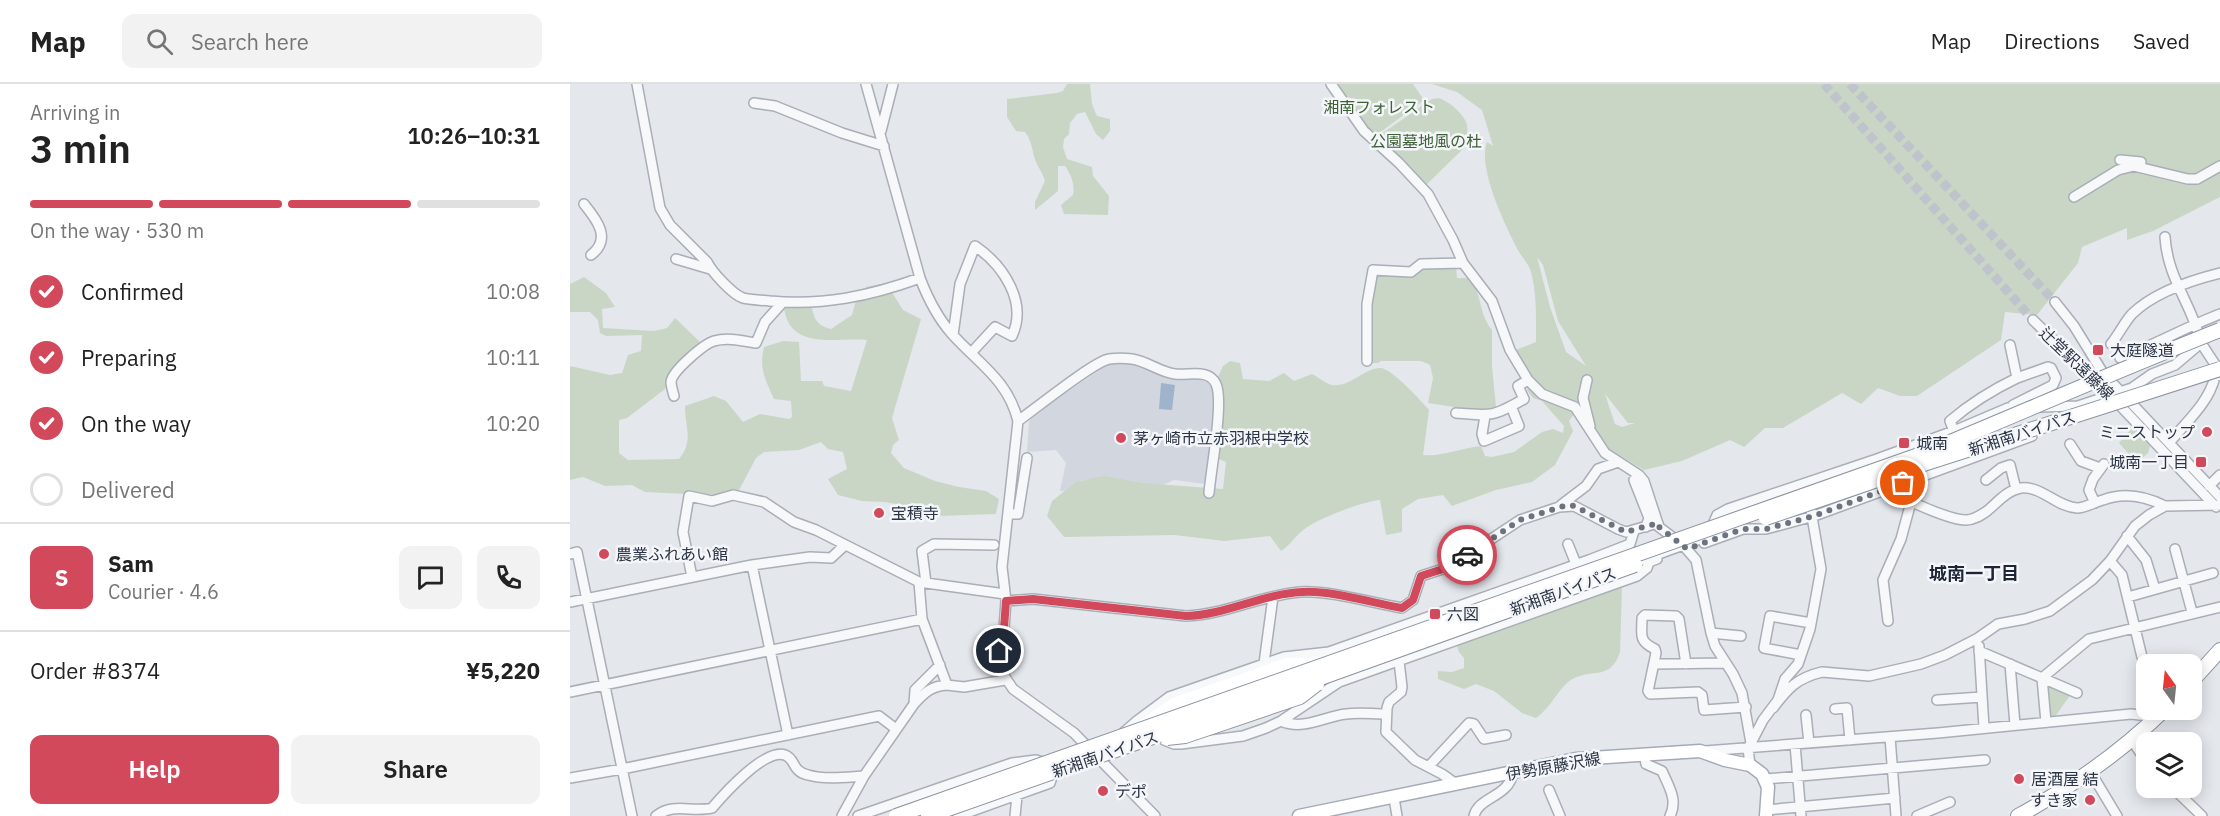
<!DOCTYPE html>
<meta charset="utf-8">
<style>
:root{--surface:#fff;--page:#f2f2f2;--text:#222;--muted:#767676;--line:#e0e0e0;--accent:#d1495b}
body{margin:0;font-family:"IBM Plex Sans","Noto Sans JP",sans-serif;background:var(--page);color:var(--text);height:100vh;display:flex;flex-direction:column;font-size:22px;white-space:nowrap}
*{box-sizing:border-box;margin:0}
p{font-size:20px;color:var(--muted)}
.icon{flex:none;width:33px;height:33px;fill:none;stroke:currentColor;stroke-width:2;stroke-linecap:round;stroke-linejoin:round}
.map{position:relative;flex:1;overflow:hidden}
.details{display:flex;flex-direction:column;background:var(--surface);width:570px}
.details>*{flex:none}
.needle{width:39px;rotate:345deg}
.buttons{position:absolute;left:1566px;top:570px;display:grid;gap:12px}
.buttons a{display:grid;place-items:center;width:66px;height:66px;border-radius:12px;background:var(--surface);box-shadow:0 3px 15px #0003;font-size:30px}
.pin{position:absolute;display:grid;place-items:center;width:51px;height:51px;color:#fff;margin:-26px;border:3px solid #fff;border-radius:50%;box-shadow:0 2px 6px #0007}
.courier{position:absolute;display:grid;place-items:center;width:60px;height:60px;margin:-30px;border:4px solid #d1495b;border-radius:50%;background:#fff;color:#222;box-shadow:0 2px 8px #0007}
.summary em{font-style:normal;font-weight:600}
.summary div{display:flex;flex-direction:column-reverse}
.summary{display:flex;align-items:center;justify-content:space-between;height:102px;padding:0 30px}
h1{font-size:39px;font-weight:600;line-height:45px}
.bar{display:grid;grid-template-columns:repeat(4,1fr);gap:9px 6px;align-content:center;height:72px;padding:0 30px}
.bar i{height:8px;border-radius:4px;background:var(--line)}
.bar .on{background:var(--accent)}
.bar p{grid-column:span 4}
.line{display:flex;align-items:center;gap:15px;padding:0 30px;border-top:2px solid var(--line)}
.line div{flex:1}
.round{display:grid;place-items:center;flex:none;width:63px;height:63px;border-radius:12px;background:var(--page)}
ol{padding:0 30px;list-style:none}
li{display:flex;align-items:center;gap:18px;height:66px}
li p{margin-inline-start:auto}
li .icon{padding:6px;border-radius:50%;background:var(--accent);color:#fff;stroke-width:4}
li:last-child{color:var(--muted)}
li i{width:33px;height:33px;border:3px solid var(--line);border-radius:50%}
.cta{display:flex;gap:12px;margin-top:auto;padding:12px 30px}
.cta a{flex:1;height:69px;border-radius:12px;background:var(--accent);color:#fff;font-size:24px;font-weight:600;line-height:69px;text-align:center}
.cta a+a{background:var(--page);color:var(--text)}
header{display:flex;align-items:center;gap:36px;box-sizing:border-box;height:84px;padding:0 30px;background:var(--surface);border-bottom:2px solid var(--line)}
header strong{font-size:28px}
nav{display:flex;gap:33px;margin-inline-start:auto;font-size:21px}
.search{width:420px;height:54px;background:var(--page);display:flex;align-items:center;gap:15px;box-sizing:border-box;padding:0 21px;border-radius:12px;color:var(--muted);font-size:22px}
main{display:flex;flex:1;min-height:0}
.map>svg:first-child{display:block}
</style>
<header>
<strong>Map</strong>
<div class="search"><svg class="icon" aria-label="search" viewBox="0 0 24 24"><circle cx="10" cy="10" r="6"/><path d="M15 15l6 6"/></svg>Search here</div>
<nav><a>Map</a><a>Directions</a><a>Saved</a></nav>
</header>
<main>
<section class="details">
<div class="summary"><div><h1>3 min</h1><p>Arriving in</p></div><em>10:26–10:31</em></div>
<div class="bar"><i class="on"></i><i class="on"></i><i class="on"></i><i></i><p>On the way · 530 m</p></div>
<ol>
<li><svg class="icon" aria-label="check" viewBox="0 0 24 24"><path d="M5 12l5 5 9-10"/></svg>Confirmed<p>10:08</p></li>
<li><svg class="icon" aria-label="check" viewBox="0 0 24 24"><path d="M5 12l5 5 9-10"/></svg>Preparing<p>10:11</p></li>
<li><svg class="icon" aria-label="check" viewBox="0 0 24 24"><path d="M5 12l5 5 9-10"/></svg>On the way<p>10:20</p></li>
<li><i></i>Delivered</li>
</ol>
<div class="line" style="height:108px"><b class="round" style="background:var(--accent);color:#fff">S</b><div><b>Sam</b><p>Courier · 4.6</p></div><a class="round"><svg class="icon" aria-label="chat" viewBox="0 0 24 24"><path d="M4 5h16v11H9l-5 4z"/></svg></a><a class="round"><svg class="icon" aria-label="phone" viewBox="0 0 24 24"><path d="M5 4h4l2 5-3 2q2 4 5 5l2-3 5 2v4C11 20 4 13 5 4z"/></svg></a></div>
<div class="line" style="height:78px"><div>Order #8374</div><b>¥5,220</b></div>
<div class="cta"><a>Help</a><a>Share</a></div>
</section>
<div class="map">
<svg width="1650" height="732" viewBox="0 0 1650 732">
<rect width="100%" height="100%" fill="#e4e7ec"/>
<path fill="#d2d6de" d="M540,279L571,280L577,283L578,287L636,293L643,298L646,342L638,397L635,400L604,396L593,401L572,402L537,395L512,396L510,407H490L496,379L486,366L457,368L459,338L462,332Z"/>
<path fill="#c9d6c5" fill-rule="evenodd" d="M497,0H520L522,20L527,32L540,35V47L533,56L526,50L515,28L507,30L500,39L499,50L494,55L493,63L497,75L522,83L523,92L539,112L538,131L494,130L491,121L503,111C505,99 501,91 495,82H488V107L465,126V118L475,97C473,90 470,86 467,80C461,68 464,60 455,48L446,47L437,33V15L487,9L493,7Z
M765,0H843L854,16L805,52L775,15Z
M862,0H1650V113L1583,147L1557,156V144L1512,163L1508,179L1467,231L1435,228L1431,256L1347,312H1330L1308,304L1291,320L1272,309L1213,344H1195L1174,363L1160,356L1112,377L1074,386L1034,362L1009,323L999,337L1003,347L985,381L962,398L926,406L882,422L873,411L848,415L832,425V448L816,451L810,416C793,417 744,436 732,447C724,454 720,461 711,467L700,452L654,457L605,451L494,453L477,432L482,417L506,398L534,392L572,399L653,405L656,378L640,371L648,293L653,282L660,277L670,279L673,295L699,297L714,289L724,297L742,290C748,293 756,300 762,301C780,304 794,284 810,284C822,284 851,317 859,326L853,371C872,373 891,364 911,362L915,372L922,373L944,368L972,348L983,345L993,349L994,342L972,317L963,314L957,306L962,295L943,267L966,258C966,235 967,210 961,188C959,181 953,174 949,168C936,143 907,84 917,58L923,62L912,26L887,8ZM967,173L973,181L988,237L1016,282L996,268L980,223ZM1035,310L1058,339H1065L1052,343L1045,340Z
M868,14C878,16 895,31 897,41C898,47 897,54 897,61L855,102L807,53L862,15Z
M886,182L887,194H900C912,210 909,231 922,246V282L926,323L904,326L858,319L863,294L860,281L851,277H811L808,279H799V219L806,191L852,183Z
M14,193L36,209L45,223L32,225L33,244L84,247L97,244L105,234L130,258L105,282L95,305L57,334L49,336V369L58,376L109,375C124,357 115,344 115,322L144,312L156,317L173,338L190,330L219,335L222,333L221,317L204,315C195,294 189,286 194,263L213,257L229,258L231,297H252L254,302L281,307L297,256C265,253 220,267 214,224C222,214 226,211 239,215C245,231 242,240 261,245L282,231L285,220L296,203L316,199L333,226L351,235L322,334L329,356L323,361L321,369L334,384L365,397L389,403L416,407L429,415L426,430L367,432L345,423L314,418L292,417L268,411L258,395L277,385L273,368L258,365L251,358L229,366L194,368L186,374L168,408L138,411L75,408L62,401L35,402L13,393L0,396V282L40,291L52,289L58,271L71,267L72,251L36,252L30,249L28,236L20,228H0V200Z
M1564,345L1580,362L1578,369L1567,379L1549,359L1560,346Z
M1052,502L1050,568C1040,598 1022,583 1001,596C990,602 981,624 966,634L952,629L924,607L906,600L894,605L868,595V587L882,588L894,584V574L889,568L886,559Z
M1477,601L1501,610L1484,634H1479Z"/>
<path fill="#9fb4cc" d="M591,299L605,301L602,326L589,325Z"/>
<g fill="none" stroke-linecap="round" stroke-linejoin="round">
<path stroke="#bfc3cb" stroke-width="9" stroke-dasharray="9 4.5" stroke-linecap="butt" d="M1254,0L1463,236
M1280,0L1485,218"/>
<defs>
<path id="minor" d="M67,0L90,124L100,141L137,178C142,188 162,210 173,214C180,216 192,216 200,217C253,222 300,212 350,194
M296,0L350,194C358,215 367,233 382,250C409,280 438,296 448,337L432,483L436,517L434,544L429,567L431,587L443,605L504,649L585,732
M761,0L794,47L829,79L858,110L883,156L893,179L922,217L940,266L958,296L972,310L1005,323L1035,369L1069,391L1074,397L1089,443L1113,461L1126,476L1141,549L1145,562L1163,590L1172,609L1181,659
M184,19L205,22L272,49L314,62
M311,47L323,0
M1550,76L1571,78
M1504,113L1548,86L1564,82L1618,95H1627L1650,82
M14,120C27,136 42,155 21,171
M106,175L140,185
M1485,218L1504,242L1533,289L1650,413
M1463,236L1540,311L1646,423
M383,251L390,200L405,162C433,181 458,218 442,252L425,243L401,269
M1631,259L1650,288
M1541,260C1549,250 1554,239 1562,230C1583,209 1622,196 1650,189
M1550,274C1585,261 1616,243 1650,230
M797,277V220L803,186L841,188L851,180L893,179
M1017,296L1013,314L1020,342
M104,312C103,308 101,302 101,298C102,287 134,260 144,257C158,253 173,257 186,259L195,238L213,218
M1443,321L1483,301L1486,294L1481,284L1478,283L1447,294
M1469,323L1508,322L1562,304L1582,290L1605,281L1631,259C1622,219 1598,197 1595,153
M886,329C921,332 923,333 954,315L948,302L958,296
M915,332L912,350L914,357L949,342L941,322
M448,337C465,325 523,278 539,275C546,274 555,274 562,275C577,277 589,288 605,290C618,292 639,284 646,300C654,318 641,385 639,409
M1384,347L1380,337C1401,319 1422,306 1447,294L1440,261
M1599,359C1616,338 1638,320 1645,293L1650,291
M1500,360L1511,377L1530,384
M1064,396L1079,434L1076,443
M1416,396L1431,384L1440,381L1446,405
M1639,402L1650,391
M1315,405C1333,414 1377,436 1396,436C1404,436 1411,431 1417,427C1427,419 1437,406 1451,404C1472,402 1487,423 1507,424C1515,424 1525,418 1533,416C1554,408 1575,412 1595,422
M1525,419L1519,406L1523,395L1534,380
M991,421L1016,402L1028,385L1048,378
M439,430H448L457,374
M1557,452L1576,476L1585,505
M1134,459L1173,445H1196L1244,432L1462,352
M998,460L1006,480
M1605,465L1622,528
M0,470L7,468L62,732
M1019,476L1060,460L1064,447
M1540,477L1552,491L1572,573
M1061,480L1138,452L1147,431L1158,425L1307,375L1384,347L1438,324L1456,323
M182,481L218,651
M122,493L113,448L119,412L142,417L163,411L194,418L224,438L246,446L349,498L435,510
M349,498L352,535L377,601L394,603L435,596
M356,499L352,467L364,460L424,461
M1558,513L1643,489
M436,517L463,515L616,532C654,531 691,511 730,508C759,506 802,519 832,524L843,516L851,492L879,483L950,436L989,423L1004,422L1048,445L1056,448L1088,439
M0,518L182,481L240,473L261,474L275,461
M1318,537L1313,496L1331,455L1341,418
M1141,549L1171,552
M1409,562L1414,644
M1409,567L1507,609
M1231,571L1194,564L1200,532L1241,539
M829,577L832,603L831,608L819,618L817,624L816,648L845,676L872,690L886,700
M694,579L703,513
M1084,580L1155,579
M1116,580L1109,535L1106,532L1075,531L1072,534C1072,551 1068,557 1085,565L1086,569L1078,607L1080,610L1128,608L1132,611L1134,626L1176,623
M1440,580L1445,641
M0,608L352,535
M1367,616L1412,613
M344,620C354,609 361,602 377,601
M1203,624C1218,604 1227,594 1252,588L1299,592L1351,580L1375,571L1408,554L1428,540L1455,535L1480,527L1522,496L1540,477L1565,442L1579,431L1595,422L1650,421
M1265,625L1277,624L1280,656
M1236,631L1239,659
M711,637C734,647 755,632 776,630C789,628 802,630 815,630
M1476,638L1472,594L1519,555L1650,523
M552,650L568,636L599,613L714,573L759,568L1019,476L1036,480
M1320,653L1326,732
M1561,655L1576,677
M594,656L604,660H611L673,652L696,644L711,637L769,598L1067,492L1077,484L1079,478L1087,475
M1225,660L1231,732
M1135,667L1368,649L1561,630L1587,633
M1074,670L1076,680L1092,687C1099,703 1108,716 1100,732
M1180,681L1178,664L1181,659L1193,636L1208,616L1215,595L1228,580L1240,545L1251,485L1241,427
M859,682L899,639L904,640L914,655L936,651
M1520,687L1547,732
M0,694L52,685L309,632L326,645
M1196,695L1415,676
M1603,704L1632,732
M979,706L990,732
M824,714L827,732
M1196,726L1325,714
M86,732C104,718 122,729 142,724C154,710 195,664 215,671C226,675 221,687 238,691C256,696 277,693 294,692
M272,732L294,692L344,620L345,606L370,581
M288,732L442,679L466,676L472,678
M388,732L480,699L485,684
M445,732L447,712
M904,732C909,712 938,714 943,689
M1347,732L1380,718"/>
<path id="major" d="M729,732L1006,675L1130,667L1155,676L1180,681L1192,690L1198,703L1196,732"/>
<path id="highway" d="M1622,597L1650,566
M574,642L604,621L717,581L752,580
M1448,732C1501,703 1551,668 1594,626"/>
</defs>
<use href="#minor" stroke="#a9aeb7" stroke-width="12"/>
<use href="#major" stroke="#a3abb8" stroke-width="15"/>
<use href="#highway" stroke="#8b94a3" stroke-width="16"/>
<use href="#minor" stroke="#f7f8fa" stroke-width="9"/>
<use href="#major" stroke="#fff" stroke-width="12"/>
<use href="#highway" stroke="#fff" stroke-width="14"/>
<defs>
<path id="highway-bridge" d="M1196,434L1357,379L1650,285
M597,654L615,652L730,613L747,600
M326,732L1354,369C1453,328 1551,285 1650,246
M358,732L759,591L1065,481"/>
</defs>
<use href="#highway-bridge" stroke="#8b94a3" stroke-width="16" stroke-linecap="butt"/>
<use href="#highway-bridge" stroke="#fff" stroke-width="14"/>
</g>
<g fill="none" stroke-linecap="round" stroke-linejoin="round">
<path stroke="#6c737f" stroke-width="6" stroke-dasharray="0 10.8" d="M897,471L950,436L997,421L1004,422L1056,448L1088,439L1089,443L1117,465L1173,445H1196L1244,432L1333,399"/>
<path stroke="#d1495b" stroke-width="8" d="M429,567L434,544L436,517L463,515L616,532C655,531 692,510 732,508C761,506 803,519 832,524L843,516L851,492L879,483L897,471"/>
</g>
<g fill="#d1495b" stroke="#f4f6f9" stroke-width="2">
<rect x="1522" y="260" width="12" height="12" rx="3"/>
<circle cx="1637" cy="348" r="6"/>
<circle cx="551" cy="354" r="6"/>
<rect x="1328" y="353" width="12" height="12" rx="3"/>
<rect x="1625" y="372" width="12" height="12" rx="3"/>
<circle cx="309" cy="429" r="6"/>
<circle cx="34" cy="470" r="6"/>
<rect x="859" y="524" width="12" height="12" rx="3"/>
<circle cx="1449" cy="695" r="6"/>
<circle cx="533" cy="707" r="6"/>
<circle cx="1520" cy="716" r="6"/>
</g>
<g text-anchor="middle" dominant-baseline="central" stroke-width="5" stroke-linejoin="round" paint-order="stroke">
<g font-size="16" fill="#3f6138" stroke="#f4f6f9">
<text x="809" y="23">湘南フォレスト</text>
<text x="856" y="57">公園墓地風の杜</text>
</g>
<g font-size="16" fill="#2b3445" stroke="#f4f6f9" text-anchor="start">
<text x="1540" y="266">大庭隧道</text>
<text x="1625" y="348" text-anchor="end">ミニストップ</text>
<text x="563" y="354">茅ヶ崎市立赤羽根中学校</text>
<text x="1346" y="359">城南</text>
<text x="1619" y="378" text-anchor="end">城南一丁目</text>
<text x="321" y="429">宝積寺</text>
<text x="46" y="470">農業ふれあい館</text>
<text x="877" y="530">六図</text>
<text x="1461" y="695">居酒屋 結</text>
<text x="545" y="707">デポ</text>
<text x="1508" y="716" text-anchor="end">すき家</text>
</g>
<g font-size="16" fill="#2b3445" stroke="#f4f6f9">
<text transform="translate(1507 279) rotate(44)">辻堂駅遠藤線</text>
<text transform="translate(1452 349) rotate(-18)">新湘南バイパス</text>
<text transform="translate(993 507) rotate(-20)">新湘南バイパス</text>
<text transform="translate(535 670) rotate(-19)">新湘南バイパス</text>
<text transform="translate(983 682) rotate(-10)">伊勢原藤沢線</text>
</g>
<g font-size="18" font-weight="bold" fill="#1d2536" stroke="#f4f6f9">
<text x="1404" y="489">城南一丁目</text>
</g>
</g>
</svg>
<div class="buttons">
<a><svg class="needle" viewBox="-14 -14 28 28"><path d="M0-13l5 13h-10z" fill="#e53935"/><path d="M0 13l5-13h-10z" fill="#767676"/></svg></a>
<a><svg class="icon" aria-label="layers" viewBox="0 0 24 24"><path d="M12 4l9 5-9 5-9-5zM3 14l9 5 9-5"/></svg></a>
</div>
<div class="pin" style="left:1333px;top:399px;background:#ea580c"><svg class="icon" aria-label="bag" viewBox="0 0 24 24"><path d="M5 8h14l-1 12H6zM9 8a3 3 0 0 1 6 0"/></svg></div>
<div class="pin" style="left:429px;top:567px;background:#1f2937"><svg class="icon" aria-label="home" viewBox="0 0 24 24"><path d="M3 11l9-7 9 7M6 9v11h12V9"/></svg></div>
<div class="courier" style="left:897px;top:471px"><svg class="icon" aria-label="car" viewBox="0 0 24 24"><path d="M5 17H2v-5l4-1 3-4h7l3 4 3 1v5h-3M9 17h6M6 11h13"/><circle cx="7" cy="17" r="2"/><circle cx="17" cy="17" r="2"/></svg></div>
</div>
</main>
